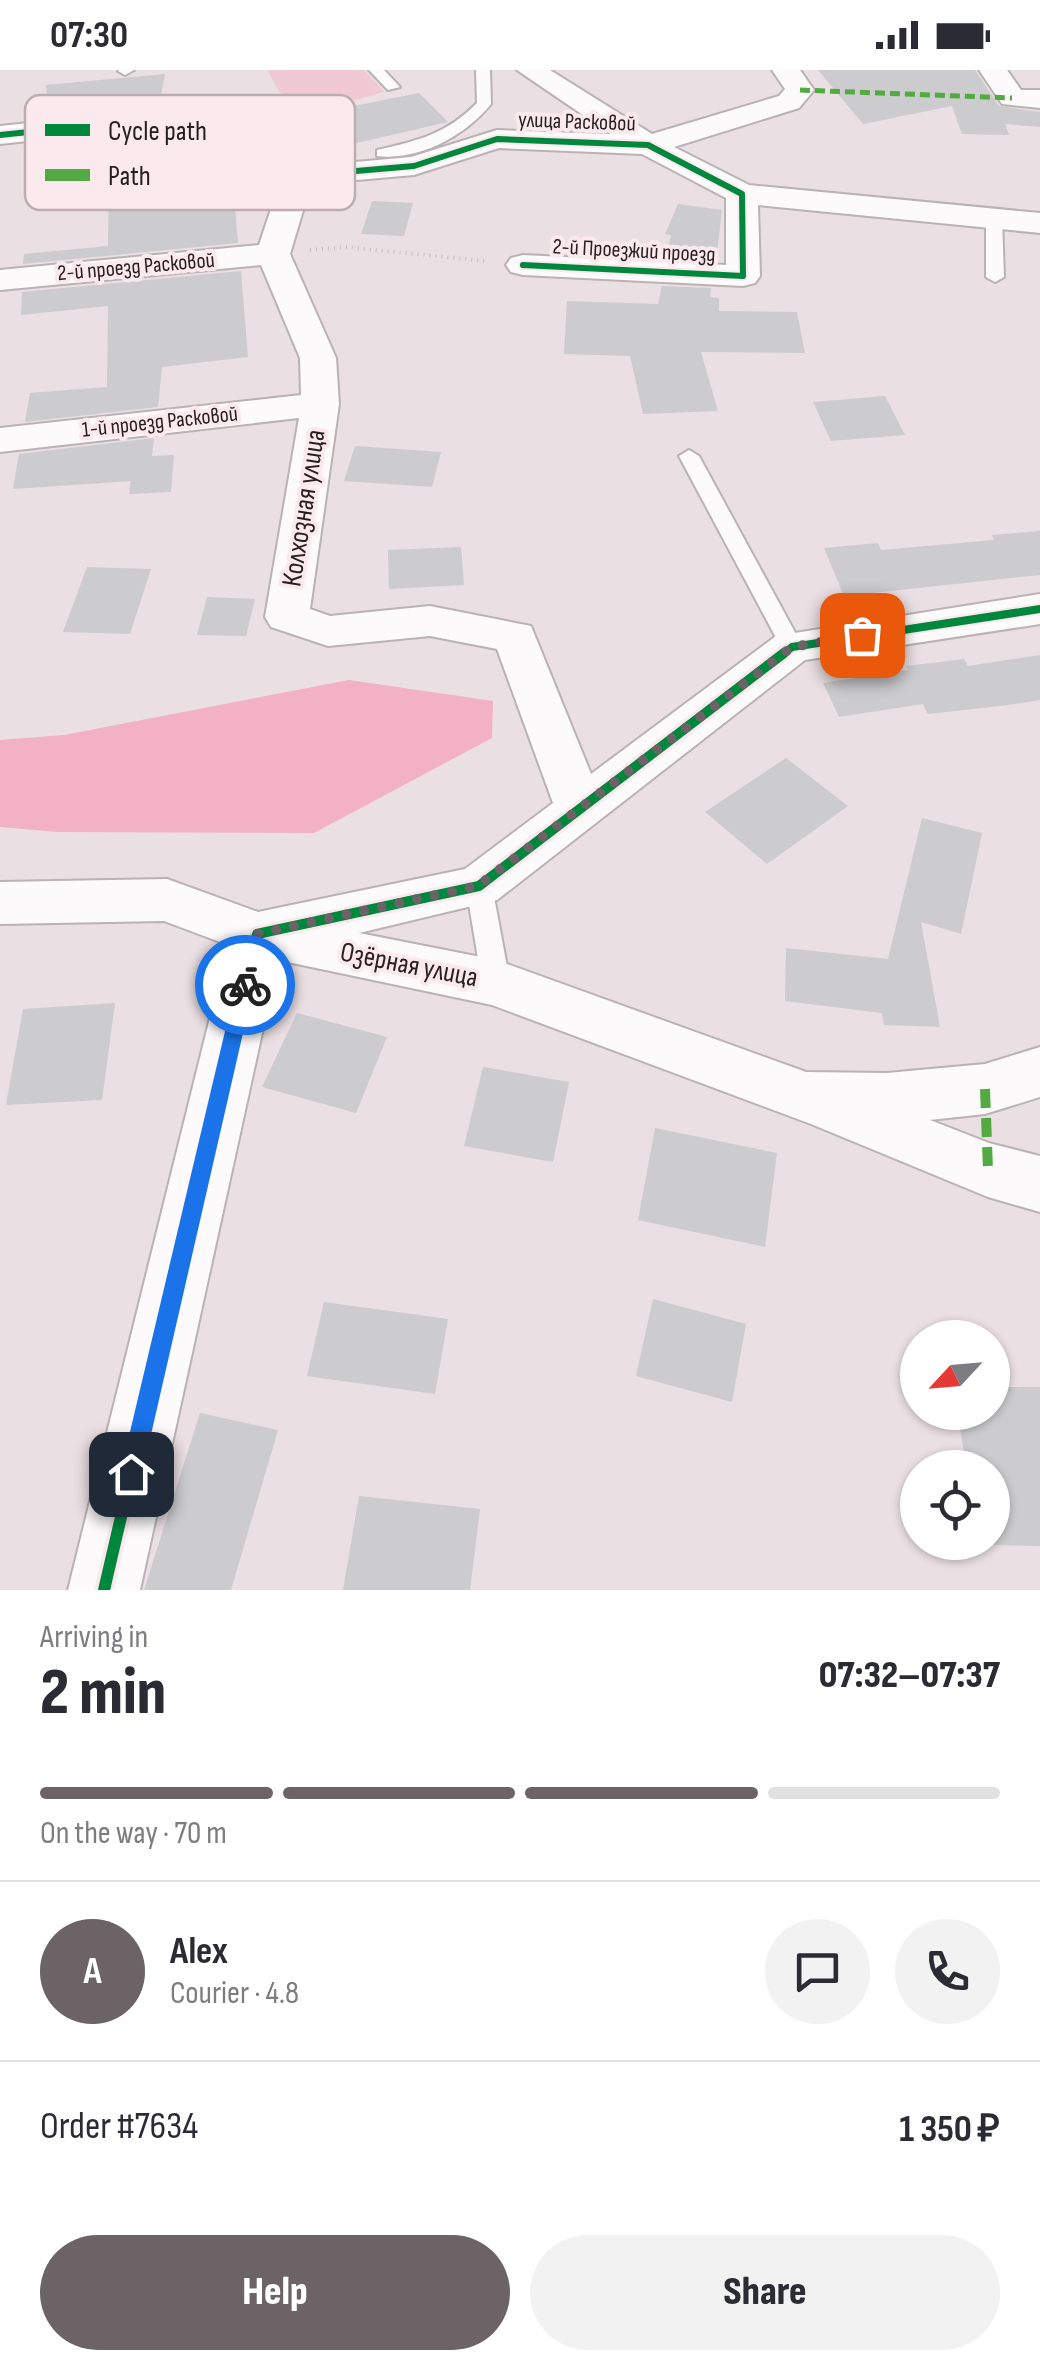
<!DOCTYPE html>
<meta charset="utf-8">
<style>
:root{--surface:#fff;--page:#f2f2f3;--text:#2b2b33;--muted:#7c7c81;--line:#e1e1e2;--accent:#6b6365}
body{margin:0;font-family:"Sofia Sans Condensed",sans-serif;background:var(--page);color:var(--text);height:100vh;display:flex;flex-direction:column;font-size:38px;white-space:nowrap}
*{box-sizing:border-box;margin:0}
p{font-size:32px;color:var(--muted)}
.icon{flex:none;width:55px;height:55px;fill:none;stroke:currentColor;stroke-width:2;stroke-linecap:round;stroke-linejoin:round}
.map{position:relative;height:1520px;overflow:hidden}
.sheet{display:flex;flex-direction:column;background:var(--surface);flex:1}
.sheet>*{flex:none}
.needle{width:65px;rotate:244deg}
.fabs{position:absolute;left:900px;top:1250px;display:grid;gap:20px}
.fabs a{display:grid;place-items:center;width:110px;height:110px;border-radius:50%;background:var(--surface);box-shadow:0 2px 8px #0004;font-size:50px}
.pin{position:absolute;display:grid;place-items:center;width:85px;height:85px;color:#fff;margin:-42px;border-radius:20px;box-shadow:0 5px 15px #0006}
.courier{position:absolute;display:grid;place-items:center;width:100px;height:100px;margin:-50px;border:8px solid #1a73e8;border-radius:50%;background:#fff;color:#222;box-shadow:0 2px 12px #0007}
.head em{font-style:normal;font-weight:800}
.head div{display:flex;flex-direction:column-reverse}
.head{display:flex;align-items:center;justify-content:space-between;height:170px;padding:0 40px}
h1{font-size:65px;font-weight:800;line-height:75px}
.bar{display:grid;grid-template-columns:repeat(4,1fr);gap:15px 10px;align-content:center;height:120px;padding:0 40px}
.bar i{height:12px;border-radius:8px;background:var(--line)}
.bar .selected{background:var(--accent)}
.bar p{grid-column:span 4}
.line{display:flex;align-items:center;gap:25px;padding:0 40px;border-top:2px solid var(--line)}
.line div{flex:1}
.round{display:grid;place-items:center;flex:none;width:105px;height:105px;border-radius:52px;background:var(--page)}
.primary-button{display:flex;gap:20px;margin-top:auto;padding:20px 40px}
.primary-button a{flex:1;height:115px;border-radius:60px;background:var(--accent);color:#fff;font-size:40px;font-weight:800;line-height:115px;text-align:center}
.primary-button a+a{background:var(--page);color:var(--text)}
.status{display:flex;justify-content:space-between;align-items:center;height:70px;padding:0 50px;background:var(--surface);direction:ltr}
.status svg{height:28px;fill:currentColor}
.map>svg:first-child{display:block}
</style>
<div class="status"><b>07:30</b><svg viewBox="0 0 49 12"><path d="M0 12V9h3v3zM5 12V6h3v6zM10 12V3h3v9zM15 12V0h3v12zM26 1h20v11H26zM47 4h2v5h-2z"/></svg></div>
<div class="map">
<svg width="1040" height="1520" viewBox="0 0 1040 1520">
<rect width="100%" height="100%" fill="#eadfe2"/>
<path fill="#f0c9d4" d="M268,0H364L384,21C368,29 306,42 291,32C280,26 273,11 268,0Z"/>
<path fill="#f2b1c5" d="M349,610L493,631L492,668L314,763L58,762L0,757V670L64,665Z"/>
<path fill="#cccbcd" d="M818,0H975L999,36L1040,42V57L1005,54L1009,65L962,64L952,36L863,54Z
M165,4L159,35L49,47L46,15Z
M419,23L448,52L352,74L324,42Z
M154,61L144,116L162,115V122L234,125L238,173L23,194L24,184L108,176L109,105L33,104L50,72Z
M372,131L413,133L404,166L361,164Z
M678,134L722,140L716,191L667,188L671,165L665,164Z
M241,201L248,287L162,297L158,337L25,352L30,323L107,317L108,236L21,245L22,222Z
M662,216L711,218L710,227L719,228V241L797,242L805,283L701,282L718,341L643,344L630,286L564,284L567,231L658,234Z
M885,326L905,365L831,371L813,332Z
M154,368L152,386L174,385L171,422L129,424L131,411L13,419L19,384Z
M355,376L441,382L432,417L344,411Z
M1040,461V505L844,526L824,478L878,473L881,480L994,470L992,465Z
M461,477L464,515L389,519L388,480Z
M87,497L151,499L130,564L63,562Z
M207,527L255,529L246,566L197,565Z
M1040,585V630L1009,635L928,644L923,634L839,647L823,613L908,600L906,596L964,589L968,596Z
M786,688L848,736L767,794L705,742Z
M922,748L982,763L961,864L921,852L940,957L884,955L882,943L785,931L786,878L888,889Z
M115,933L102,1030L6,1035L23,939Z
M297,943L387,967L356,1043L262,1017Z
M483,997L569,1012L553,1092L464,1076Z
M655,1058L777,1083L765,1177L638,1150Z
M653,1229L746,1254L732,1332L636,1306Z
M324,1232L448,1249L435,1324L307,1306Z
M992,1317H1040V1476L992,1475V1398H967L957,1342H992Z
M200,1343L278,1360L231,1520H144Z
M359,1426L480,1439L470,1520H343Z"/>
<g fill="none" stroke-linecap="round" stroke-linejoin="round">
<defs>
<path id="lane" d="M134,0L125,5L118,1L119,0Z
M369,0H384L400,17L388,20Z
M476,0H490L491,34C465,66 419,91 377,86V80C417,71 447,64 477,33Z
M994,143L1002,148L1004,207L995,212L986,207V148Z
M689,380L699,386L803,577L800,582H784L781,577L679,386Z
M479,806L488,809L492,816L510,913L506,921L496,924L486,921L482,913L466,816L470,809Z"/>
<path id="street" d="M517,0H550L652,64L779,26L785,19L772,0H800L814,20L799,38L674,77L749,115L1040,143V163L758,135L760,206L755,213L743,216L523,205L511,202L506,195L511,188L523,185L726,195V128L642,84L499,78L414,105L311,114L290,184L336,288L339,334L310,539L330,546L430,536L531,556L591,704L776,566L1040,524V554L805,590L497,830L359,863L496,890L806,1002L887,1003L985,994L1040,977V1027L985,1044L930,1050L989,1073L1040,1086V1142L988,1127L811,1054L492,935L278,890L140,1520H68L228,875L164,851L0,854V812L167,809L258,842L465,799L553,733L497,579L430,566L328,576L271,557L265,547L299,348L0,382V358L301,325L300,288L261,195L0,220V200L259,175L282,106L277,78L240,48L0,74V56L246,30L256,33L303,69L311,96L411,87L497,60L611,64Z
M979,0H1007L1021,20H1040V38L1002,34Z"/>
</defs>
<use href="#lane" stroke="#bab2b4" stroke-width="4"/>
<use href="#street" stroke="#bab2b4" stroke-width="4"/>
<path stroke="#c4c1c2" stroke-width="4" stroke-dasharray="1 5" stroke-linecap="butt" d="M310,180L344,177L487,191"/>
<use href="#lane" fill="#fcfafb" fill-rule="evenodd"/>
<use href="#street" fill="#fcfafb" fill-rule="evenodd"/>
<path stroke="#53aa43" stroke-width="5" stroke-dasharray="10 5" stroke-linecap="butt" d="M800,20L1012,28"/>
<path stroke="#53aa43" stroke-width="10" stroke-dasharray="19 10" stroke-linecap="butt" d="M985,1019L988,1100"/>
<defs>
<path id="cycleway-far3" d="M0,65L246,39L292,75L298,106L414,96L497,69L648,75L742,124L743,206L523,195"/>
<path id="cycleway-far2" d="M781,586L792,577L1040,539"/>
<path id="cycleway-far1" d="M226,999L257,864L479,816L784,583"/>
<path id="cycleway" d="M104,1520L226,996"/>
</defs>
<use href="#cycleway-far3" stroke="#fbe9ed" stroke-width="10"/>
<use href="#cycleway-far2" stroke="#fbe9ed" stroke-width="12"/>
<use href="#cycleway-far1" stroke="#fbe9ed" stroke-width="16"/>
<use href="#cycleway" stroke="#fbe9ed" stroke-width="19"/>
<use href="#cycleway-far3" stroke="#00873e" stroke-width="6"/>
<use href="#cycleway-far2" stroke="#00873e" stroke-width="8"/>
<use href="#cycleway-far1" stroke="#00873e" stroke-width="10"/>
<use href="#cycleway" stroke="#00873e" stroke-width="12"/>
</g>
<path fill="#1a73e8" d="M245,908L254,915L142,1404L139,1412L131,1415L123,1412L120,1404L236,915Z"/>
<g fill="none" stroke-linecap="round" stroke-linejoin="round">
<path stroke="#6b6365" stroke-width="10" stroke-dasharray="0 18" d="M245,915L257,864L478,816L792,577L862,565"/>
</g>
<g text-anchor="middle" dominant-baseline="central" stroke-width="8" stroke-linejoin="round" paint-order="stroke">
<g font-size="22" fill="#272022" stroke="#fbe9ed">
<text transform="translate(577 52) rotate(2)">улица Расковой</text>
<text transform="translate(634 181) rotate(3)">2-й Проезжий проезд</text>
<text transform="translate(136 197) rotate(-5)">2-й проезд Расковой</text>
<text transform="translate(160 352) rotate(-6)">1-й проезд Расковой</text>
</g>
<g font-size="28" fill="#272022" stroke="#fbe9ed">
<text transform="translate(304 438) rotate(-81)">Колхозная улица</text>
<text transform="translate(409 895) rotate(11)">Озёрная улица</text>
</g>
</g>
<rect x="25" y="25" width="330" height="115" rx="15" fill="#fbe9ed" stroke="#bbadb0" stroke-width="2.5"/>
<rect x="45" y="54" width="45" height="12" fill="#00873e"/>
<rect x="45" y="99" width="45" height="12" fill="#53aa43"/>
<g font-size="28" fill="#272022">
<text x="108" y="70">Cycle path</text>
<text x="108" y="115">Path</text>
</g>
</svg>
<div class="fabs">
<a><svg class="needle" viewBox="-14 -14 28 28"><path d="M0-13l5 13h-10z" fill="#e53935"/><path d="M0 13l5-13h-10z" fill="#7c7c81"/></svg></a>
<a><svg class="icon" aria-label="locate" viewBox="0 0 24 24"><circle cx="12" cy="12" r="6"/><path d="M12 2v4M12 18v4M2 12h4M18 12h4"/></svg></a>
</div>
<div class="pin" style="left:862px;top:565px;background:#ea580c"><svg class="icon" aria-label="bag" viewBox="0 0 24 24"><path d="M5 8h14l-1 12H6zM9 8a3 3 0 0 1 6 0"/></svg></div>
<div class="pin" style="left:131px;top:1404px;background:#1f2937"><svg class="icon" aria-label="home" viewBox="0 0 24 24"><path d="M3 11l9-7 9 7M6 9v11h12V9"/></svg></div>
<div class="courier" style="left:245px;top:915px"><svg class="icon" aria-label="bike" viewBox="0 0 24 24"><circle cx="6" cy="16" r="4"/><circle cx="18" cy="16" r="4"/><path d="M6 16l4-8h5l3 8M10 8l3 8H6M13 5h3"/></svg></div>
</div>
<section class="sheet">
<div class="head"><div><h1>2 min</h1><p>Arriving in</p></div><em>07:32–07:37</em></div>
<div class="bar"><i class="selected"></i><i class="selected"></i><i class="selected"></i><i></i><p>On the way · 70 m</p></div>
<div class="line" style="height:180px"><b class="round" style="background:var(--accent);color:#fff">A</b><div><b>Alex</b><p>Courier · 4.8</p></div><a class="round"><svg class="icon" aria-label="chat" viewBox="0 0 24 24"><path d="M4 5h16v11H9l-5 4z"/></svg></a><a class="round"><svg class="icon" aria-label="phone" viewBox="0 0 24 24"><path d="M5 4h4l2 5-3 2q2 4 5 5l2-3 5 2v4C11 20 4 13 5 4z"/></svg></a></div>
<div class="line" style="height:130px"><div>Order #7634</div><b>1 350 ₽</b></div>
<div class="primary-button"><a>Help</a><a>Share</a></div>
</section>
